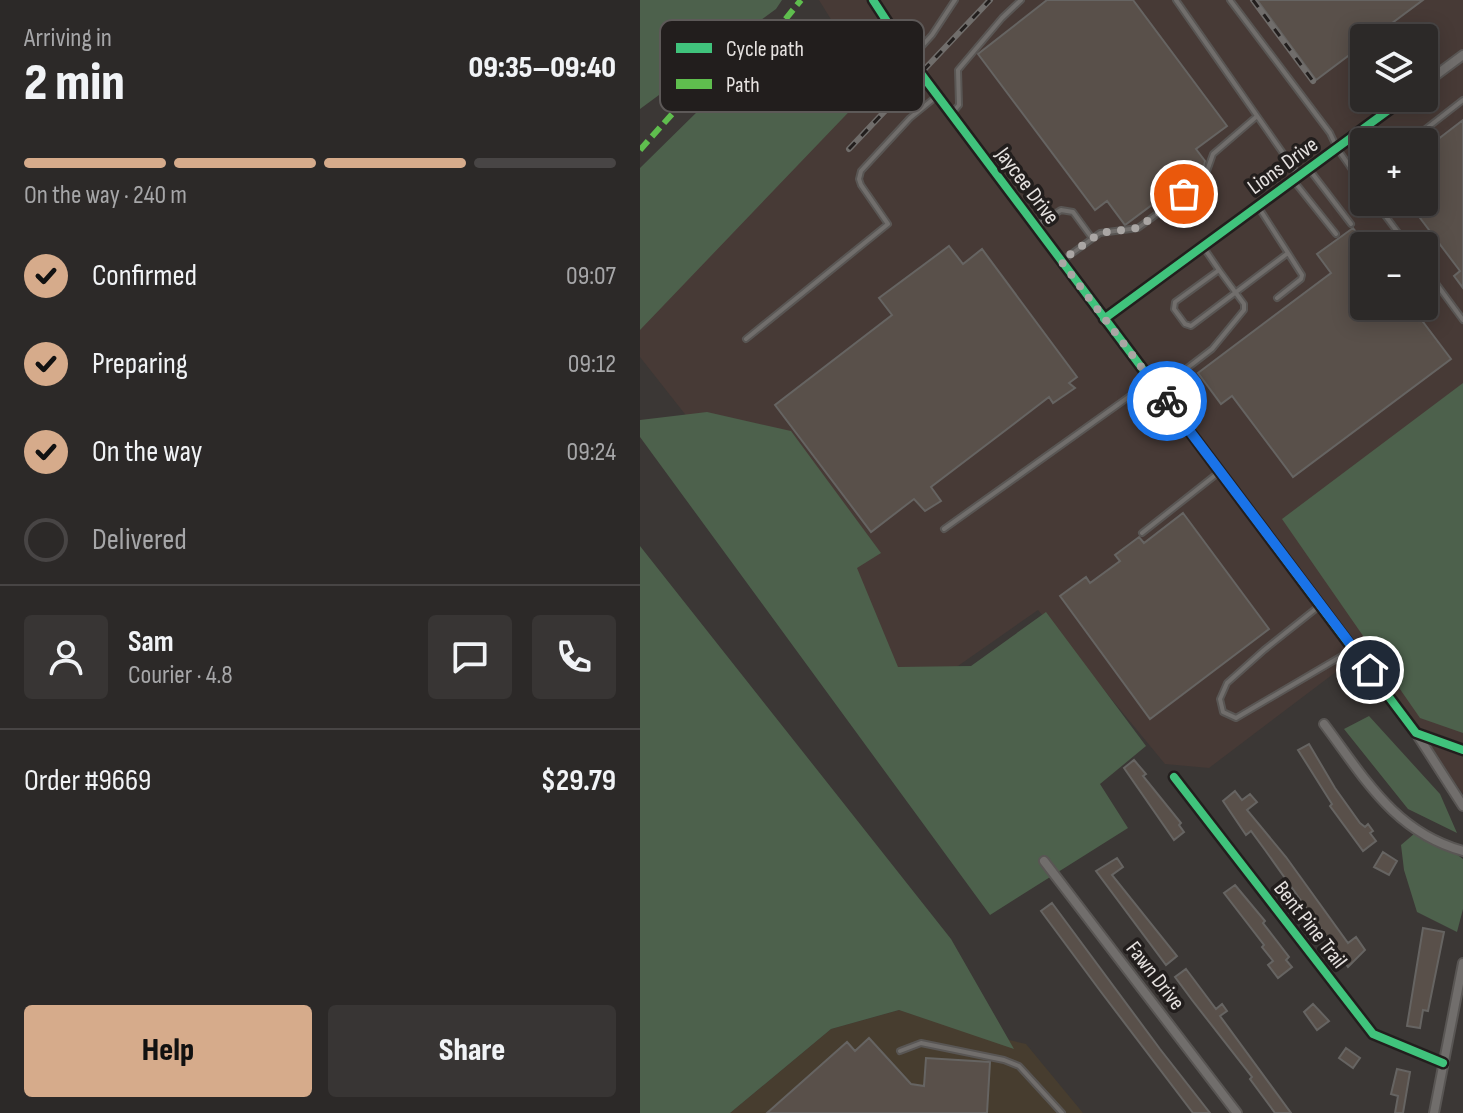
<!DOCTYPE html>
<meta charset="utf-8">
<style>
:root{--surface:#2c2928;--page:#383534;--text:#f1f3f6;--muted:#a6a6a8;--line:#484545;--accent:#d6ab8b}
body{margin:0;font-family:"Sofia Sans Condensed",sans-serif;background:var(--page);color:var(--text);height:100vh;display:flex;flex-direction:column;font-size:30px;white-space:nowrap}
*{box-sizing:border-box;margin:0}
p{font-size:26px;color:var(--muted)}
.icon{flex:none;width:44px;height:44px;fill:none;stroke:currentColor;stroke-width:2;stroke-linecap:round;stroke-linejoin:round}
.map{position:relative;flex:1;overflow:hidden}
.details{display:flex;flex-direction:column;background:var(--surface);width:640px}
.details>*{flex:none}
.buttons{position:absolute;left:710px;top:24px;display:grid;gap:16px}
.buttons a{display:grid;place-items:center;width:88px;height:88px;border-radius:8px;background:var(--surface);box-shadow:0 4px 20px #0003,0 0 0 2px var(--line);font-size:40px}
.pin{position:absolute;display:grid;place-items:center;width:68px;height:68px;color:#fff;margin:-34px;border:4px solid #fff;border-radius:50%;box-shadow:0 2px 8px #0007}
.courier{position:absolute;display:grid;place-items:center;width:80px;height:80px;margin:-40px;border:6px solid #1a73e8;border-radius:50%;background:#fff;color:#222;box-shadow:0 2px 10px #0007}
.overview em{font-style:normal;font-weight:800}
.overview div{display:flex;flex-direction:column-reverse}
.overview{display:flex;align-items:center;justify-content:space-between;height:136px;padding:0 24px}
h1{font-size:52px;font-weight:800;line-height:60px}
.bar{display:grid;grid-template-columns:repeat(4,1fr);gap:12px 8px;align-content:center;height:96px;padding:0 24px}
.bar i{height:10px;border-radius:6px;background:var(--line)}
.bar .on{background:var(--accent)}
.bar p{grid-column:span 4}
.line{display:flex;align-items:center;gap:20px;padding:0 24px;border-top:2px solid var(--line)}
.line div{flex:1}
.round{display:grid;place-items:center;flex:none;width:84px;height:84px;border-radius:8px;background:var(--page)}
ol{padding:0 24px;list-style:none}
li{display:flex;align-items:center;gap:24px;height:88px}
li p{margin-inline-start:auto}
li .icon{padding:8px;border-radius:50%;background:var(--accent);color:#111;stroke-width:4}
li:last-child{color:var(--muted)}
li i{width:44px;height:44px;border:4px solid var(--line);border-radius:50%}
.primary-button{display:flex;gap:16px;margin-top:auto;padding:16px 24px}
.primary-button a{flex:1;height:92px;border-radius:8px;background:var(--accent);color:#111;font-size:32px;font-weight:800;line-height:92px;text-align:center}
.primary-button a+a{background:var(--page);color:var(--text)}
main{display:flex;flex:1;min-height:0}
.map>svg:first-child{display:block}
</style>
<main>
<section class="details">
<div class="overview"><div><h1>2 min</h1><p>Arriving in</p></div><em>09:35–09:40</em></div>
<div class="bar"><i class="on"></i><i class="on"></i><i class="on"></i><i></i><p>On the way · 240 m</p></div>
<ol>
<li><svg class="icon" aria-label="check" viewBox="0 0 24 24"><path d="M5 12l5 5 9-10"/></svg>Confirmed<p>09:07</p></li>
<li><svg class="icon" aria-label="check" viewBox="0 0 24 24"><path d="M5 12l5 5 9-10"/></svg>Preparing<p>09:12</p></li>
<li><svg class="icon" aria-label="check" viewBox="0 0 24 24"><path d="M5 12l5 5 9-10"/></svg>On the way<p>09:24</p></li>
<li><i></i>Delivered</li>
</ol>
<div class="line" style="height:144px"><a class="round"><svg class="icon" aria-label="person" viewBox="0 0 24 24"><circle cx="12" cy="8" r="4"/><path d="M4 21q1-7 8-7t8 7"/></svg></a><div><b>Sam</b><p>Courier · 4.8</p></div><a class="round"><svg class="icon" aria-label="chat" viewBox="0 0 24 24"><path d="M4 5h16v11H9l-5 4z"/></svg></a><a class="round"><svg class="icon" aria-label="phone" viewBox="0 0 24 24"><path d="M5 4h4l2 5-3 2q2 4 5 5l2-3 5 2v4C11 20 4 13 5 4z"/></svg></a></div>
<div class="line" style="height:104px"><div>Order #9669</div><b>$29.79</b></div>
<div class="primary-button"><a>Help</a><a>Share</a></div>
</section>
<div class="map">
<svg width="823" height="1113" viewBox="0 0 823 1113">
<rect width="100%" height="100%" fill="#3b3735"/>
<path fill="#473d2f" d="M259,1010L305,1025L386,1044L443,1113H90L191,1029Z"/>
<path fill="#473a36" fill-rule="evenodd" d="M179,0H823V794L721,653L569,768L525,764L398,610L315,668L272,702L0,357V303L226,76ZM724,38H784V98H724ZM724,142H784V202H724ZM724,246H784V306H724Z"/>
<path fill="#4d614c" d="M0,0H142L136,9L0,109Z
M218,21L249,70L0,330V168L61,108L166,26Z
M823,383V733L780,718L642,519Z
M67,412L151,431L241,553L217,568L258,667L331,666L406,612L506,746L460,784L488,828L350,915L0,437V420Z
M0,546L311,939L374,1049L259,1010L191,1029L90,1113H0Z
M729,716L800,794L817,833L768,809L704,729Z
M781,828L823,859V909L817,932L777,912L764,870L761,845Z"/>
<path fill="#59504a" stroke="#666462" stroke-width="2" d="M407,0H493L587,126L556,149L565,161L564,166L485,225L467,201L455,210L338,54Z
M617,0H783L732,38H724V44L676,80Z
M823,120V288L814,276L820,271L768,202H784V150Z
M713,228L724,242V306H771L811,359L653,477L592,396L581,404L558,373L691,273L677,254Z
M309,246L323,264L342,249L437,377L429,383L435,388L413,403L409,397L291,487L301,501L285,511L274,499L231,532L135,405L252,315L239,298Z
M543,513L629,629L510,719L420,596L446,577L450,583L480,561L475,555L499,537L504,543Z
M669,744L695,788L720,823L725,827L728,824L733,831L730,833L736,841L723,851L690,806L692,804L658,750Z
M494,760L506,774L503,776L541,823L539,825L544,832L534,840L484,768Z
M595,791L602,800L610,794L617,802L607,810L646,857L708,943L716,937L725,950L708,967L625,850L611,831L606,835L583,801Z
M743,852L757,861L749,875L734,867Z
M477,858L483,867L472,875L537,956L526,965L456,871Z
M595,885L625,921L623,923L649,957L646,960L652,967L638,978L628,965L633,961L622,947L624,945L584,893Z
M412,903L520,1049L570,1113H553L461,992L401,911Z
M783,928L804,932L788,1011L783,1010L780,1028L767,1026Z
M546,969L576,1009L582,1004L587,1011L580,1016L651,1113H635L610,1079L612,1077L552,1000L535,977Z
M673,1004L689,1021L677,1030L664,1012Z
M229,1038L271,1084L284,1086L286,1058L350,1062L347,1113H127L207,1042L215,1051Z
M706,1048L720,1058L713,1068L699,1058Z
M757,1069L770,1072L763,1113H755L758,1096L751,1094Z"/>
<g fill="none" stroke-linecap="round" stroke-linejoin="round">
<defs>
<path id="service" d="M536,0L659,176
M590,0L690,133L697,148L724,187
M272,57L292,35L315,0
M311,114L319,105L318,70L362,18L381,0
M769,142L823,100
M669,169L711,224
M653,180L696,234
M735,202L768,246
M397,225L421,210L433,212L452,238
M564,248L579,270L535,302L534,309L545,324L551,326L648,253L619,208
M423,260L460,233L498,228L544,194L566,174L573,154L616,117
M784,267L823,320
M637,298L661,279L662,275L648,253
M106,339L248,224L221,185L219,179L221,171L270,118L297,96
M520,389L572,349L604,310V304L579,270
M304,529L511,381
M502,533L578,473
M678,607L624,650L587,683L580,699L583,712L596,718L712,650
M260,1051L281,1043L364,1060L379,1066L422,1113"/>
<path id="minor" d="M233,0L282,75L776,733L823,750
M784,84L823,55
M464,319L765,98
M684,724C724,777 754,832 823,851
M776,733L823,806
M534,777L733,1034L803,1063
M404,861L597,1113
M794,1113L823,963"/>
</defs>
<use href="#service" stroke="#595654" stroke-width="8"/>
<use href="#minor" stroke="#595654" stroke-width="12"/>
<use href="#service" stroke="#716e6c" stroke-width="4"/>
<use href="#minor" stroke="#716e6c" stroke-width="8"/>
<defs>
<path id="rail" d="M613,0L673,81
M209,149L350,0"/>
</defs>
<use href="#rail" stroke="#706d6b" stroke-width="6"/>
<use href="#rail" stroke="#221e1d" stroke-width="3" stroke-dasharray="9" stroke-linecap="butt"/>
<path stroke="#5fbe4e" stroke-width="6" stroke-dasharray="12 6" stroke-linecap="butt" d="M0,150L41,104L114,58L161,0"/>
<defs>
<path id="cycleway" d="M233,0L282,75L776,733L823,750
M464,319L765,98
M534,777L733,1034L803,1063"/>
</defs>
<use href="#cycleway" stroke="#221e1d" stroke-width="13"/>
<use href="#cycleway" stroke="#40c37c" stroke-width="8"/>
</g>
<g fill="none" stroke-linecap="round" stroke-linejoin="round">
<path stroke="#aaa6a4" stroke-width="8" stroke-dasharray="0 14.4" d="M527,401L421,261L460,233L498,228L544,194"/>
<path stroke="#1a73e8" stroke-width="10" d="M527,401L730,670"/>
</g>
<g text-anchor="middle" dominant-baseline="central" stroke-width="7" stroke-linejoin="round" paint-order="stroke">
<g font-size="22" fill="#e6e2e0" stroke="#221e1d">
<text transform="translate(643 166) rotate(-36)">Lions Drive</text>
<text transform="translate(387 186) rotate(53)">Jaycee Drive</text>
<text transform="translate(670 925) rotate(52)">Bent Pine Trail</text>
<text transform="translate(515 976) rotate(52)">Fawn Drive</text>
</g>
</g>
<rect x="20" y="20" width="264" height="92" rx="12" fill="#221e1d" stroke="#5d5958" stroke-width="2"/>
<rect x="36" y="43" width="36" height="10" fill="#40c37c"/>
<rect x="36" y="79" width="36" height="10" fill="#5fbe4e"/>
<g font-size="22" fill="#e6e2e0">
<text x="86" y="56">Cycle path</text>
<text x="86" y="92">Path</text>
</g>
</svg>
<div class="buttons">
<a><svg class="icon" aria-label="layers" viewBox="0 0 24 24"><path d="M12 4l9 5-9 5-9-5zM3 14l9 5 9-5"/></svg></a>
<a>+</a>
<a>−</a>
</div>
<div class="pin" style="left:544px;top:194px;background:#ea580c"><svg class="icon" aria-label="bag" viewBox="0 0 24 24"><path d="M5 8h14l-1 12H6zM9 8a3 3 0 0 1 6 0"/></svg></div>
<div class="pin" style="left:730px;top:670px;background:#1f2937"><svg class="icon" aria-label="home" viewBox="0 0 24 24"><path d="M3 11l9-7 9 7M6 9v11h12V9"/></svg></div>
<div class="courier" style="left:527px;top:401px"><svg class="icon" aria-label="bike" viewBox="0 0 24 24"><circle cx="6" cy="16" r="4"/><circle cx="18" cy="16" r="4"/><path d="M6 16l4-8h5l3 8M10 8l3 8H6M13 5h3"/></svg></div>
</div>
</main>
